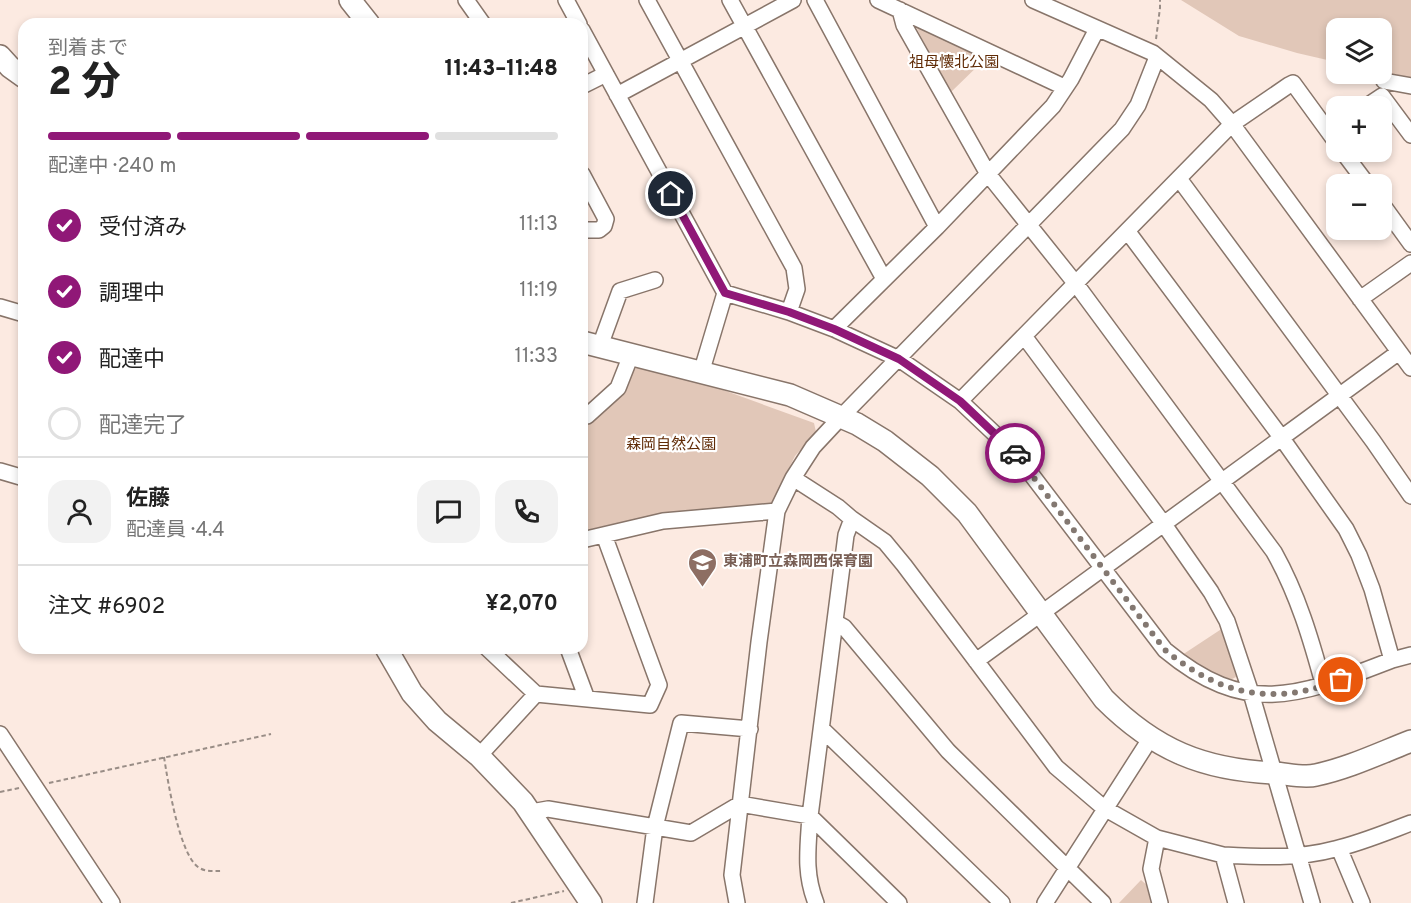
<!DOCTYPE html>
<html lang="ja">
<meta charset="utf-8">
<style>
:root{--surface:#fff;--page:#f2f2f2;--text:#222;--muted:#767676;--line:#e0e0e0;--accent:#901877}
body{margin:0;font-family:Overpass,"Noto Sans JP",sans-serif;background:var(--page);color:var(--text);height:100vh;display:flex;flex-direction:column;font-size:22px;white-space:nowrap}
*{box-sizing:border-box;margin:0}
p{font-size:20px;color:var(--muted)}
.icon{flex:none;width:33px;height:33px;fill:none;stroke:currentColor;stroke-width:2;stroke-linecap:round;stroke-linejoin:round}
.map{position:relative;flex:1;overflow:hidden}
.drawer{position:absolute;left:18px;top:18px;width:570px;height:636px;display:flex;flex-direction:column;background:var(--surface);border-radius:18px;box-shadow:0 3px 9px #0003}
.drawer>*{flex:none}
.controls{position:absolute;left:1326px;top:18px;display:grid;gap:12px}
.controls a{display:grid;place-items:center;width:66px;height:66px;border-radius:12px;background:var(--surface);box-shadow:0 3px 9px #0003;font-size:30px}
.pin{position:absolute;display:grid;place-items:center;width:51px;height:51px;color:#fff;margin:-26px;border:3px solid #fff;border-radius:50%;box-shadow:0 2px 6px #0007}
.courier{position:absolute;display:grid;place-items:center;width:60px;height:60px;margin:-30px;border:4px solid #901877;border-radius:50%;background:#fff;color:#222;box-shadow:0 2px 8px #0007}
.headline em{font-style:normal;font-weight:800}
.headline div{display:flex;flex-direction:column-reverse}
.headline{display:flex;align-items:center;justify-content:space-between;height:102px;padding:0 30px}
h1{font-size:39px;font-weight:800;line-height:45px}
.bar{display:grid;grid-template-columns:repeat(4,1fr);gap:9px 6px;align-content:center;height:72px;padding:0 30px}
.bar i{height:8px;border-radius:4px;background:var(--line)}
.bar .on{background:var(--accent)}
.bar p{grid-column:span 4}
.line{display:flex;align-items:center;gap:15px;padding:0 30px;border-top:2px solid var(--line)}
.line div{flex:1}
.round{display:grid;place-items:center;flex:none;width:63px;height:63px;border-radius:18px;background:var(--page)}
ol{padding:0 30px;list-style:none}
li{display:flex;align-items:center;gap:18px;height:66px}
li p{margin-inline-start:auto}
li .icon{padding:6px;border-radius:50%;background:var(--accent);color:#fff;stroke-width:4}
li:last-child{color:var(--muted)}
li i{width:33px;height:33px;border:3px solid var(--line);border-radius:50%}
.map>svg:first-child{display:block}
</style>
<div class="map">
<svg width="1411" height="903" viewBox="0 0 1411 903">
<rect width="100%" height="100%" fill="#fceae1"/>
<path fill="#e1c7b8" d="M1181,0H1411V78L1382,72V28H1336V62L1297,53L1239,36Z
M915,25L985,59L950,93Z
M640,367L701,382L814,423L816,432L795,456L770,506L658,514L582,531V422L588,424L625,393L631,370Z
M1223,628L1238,676L1232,679L1210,674L1182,655Z
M1141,880L1149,887L1154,903H1119Z"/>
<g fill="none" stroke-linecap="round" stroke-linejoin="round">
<defs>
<path id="street" d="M466,0L483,24
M566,0L579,24
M647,0L794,268L797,289L789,312
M730,0L884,279
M815,0L937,227
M878,0L1064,87
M1033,0L1153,53L1211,100L1232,124L1411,368
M900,10L904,25L988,174L1076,284L1274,552C1298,595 1311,639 1324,687
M582,30L725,293L789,312L834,329L899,359L960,401L1232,124L1289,85L1293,83L1336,142
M1384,81L1411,86
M582,86L606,74
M617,95L793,0
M1367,106L1382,96L1411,135
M1343,152L1367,184
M582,174L606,219L604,226L599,230H582
M1180,180L1373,441L1411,496
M1382,204L1411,244
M1128,232L1281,437L1346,529L1359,555L1372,589L1392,660L1411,655
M1360,299L1411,263
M0,307L24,314
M834,329L937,227L1053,106L1071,79L1097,29
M1024,336L1163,523L1211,592L1227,621L1251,693L1312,903
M600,346L620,291L655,280
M701,373L725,293
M960,401L1015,453L1165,650C1248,719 1301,695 1392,660
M582,416H587L618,388L631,355
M0,471L24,478
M793,478L838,507L852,519L846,535L810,816C808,848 804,873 816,903
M852,519L885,542L904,565L1056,767L1104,808L1157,838L1223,855
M582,540L663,521L777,511
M835,622L844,627L948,751L1103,903
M487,648L536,694L650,705L659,685L604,535
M568,648L587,699
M976,661L1399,352
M822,729L1002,903
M0,734L112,903
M479,756L536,694
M531,812L548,809L691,833L740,804L810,816L899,903
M1157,838L1151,869L1160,903
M1339,848L1362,903
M645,903L655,827L681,723L750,729
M737,903L732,875L759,642L777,511L793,478L813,447L841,417L1122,129L1138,105L1157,57
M1045,903L1150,739
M1236,903L1223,855C1261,857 1298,859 1335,849C1361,843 1387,832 1411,823"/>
<path id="secondary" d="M350,0L369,24
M0,56L10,67L24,77
M582,342L790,395L857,424L885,441L930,476L967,513L1104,699C1155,750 1203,770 1275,773C1288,774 1304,778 1316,775C1349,768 1380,753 1411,741
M386,648L412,693L437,721L479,756L523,802L591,903"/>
</defs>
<use href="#street" stroke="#88756a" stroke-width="18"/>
<use href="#secondary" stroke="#88756a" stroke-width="24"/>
<path stroke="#998d86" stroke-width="2" stroke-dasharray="4.5 3" stroke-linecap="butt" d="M1156,39L1160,8V0
M164,757C168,782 179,853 198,867C205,872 213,871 221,871
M49,783L271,734
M0,792L19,788
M511,903L564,891"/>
<use href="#street" stroke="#fff" stroke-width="15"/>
<use href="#secondary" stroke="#fff" stroke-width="21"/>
</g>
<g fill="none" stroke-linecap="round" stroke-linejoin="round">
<path stroke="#837871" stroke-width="6" stroke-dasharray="0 10.8" d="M1015,453L1165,650C1221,696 1273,706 1341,680"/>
<path stroke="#901877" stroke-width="8" d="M671,194L725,293L789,312L834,329L899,359L960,401L1015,453"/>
</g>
<defs>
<symbol id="school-pin" viewBox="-11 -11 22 30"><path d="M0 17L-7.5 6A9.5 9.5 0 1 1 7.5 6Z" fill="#8d6e63" stroke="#fff"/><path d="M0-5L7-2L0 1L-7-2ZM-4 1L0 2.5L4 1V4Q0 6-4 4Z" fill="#fff"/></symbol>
</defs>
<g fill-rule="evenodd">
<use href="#school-pin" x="686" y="546" width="33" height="45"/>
</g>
<g text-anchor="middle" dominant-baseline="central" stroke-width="4.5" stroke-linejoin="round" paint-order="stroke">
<g font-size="15" fill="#612c07" stroke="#fff">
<text x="954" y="63">祖母懐北公園</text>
<text x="671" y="445">森岡自然公園</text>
</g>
<g font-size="15" font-weight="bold" fill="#785e54" stroke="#fff" text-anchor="start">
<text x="723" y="562">東浦町立森岡西保育園</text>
</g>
</g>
</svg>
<div class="controls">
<a><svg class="icon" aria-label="layers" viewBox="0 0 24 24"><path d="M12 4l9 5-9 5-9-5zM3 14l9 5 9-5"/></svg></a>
<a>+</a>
<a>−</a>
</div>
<div class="pin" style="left:1341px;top:680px;background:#ea580c"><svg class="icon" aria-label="bag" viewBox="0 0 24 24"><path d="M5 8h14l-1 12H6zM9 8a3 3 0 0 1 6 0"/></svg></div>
<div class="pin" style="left:671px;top:194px;background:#1f2937"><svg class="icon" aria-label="home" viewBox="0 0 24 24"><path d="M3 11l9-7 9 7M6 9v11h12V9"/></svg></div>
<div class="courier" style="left:1015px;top:453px"><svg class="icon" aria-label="car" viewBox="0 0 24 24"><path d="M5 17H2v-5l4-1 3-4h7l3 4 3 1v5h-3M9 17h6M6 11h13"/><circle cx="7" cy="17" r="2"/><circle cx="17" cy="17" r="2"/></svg></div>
<section class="drawer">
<div class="headline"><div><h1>2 分</h1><p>到着まで</p></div><em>11:43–11:48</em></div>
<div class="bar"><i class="on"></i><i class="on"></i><i class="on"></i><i></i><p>配達中 · 240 m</p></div>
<ol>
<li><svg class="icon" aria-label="check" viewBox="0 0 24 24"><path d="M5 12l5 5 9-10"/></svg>受付済み<p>11:13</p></li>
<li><svg class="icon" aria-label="check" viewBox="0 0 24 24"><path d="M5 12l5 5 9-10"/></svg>調理中<p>11:19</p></li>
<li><svg class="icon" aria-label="check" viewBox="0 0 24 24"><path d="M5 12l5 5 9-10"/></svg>配達中<p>11:33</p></li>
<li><i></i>配達完了</li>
</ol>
<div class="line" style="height:108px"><a class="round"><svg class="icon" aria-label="person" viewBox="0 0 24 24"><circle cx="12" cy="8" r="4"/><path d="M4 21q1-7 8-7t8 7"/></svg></a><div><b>佐藤</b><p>配達員 · 4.4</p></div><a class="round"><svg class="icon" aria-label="chat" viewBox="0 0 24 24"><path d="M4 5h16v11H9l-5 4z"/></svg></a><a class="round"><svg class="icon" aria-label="phone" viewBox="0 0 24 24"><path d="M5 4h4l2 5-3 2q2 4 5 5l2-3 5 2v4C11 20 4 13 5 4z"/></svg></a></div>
<div class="line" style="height:78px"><div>注文 #6902</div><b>¥2,070</b></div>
</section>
</div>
